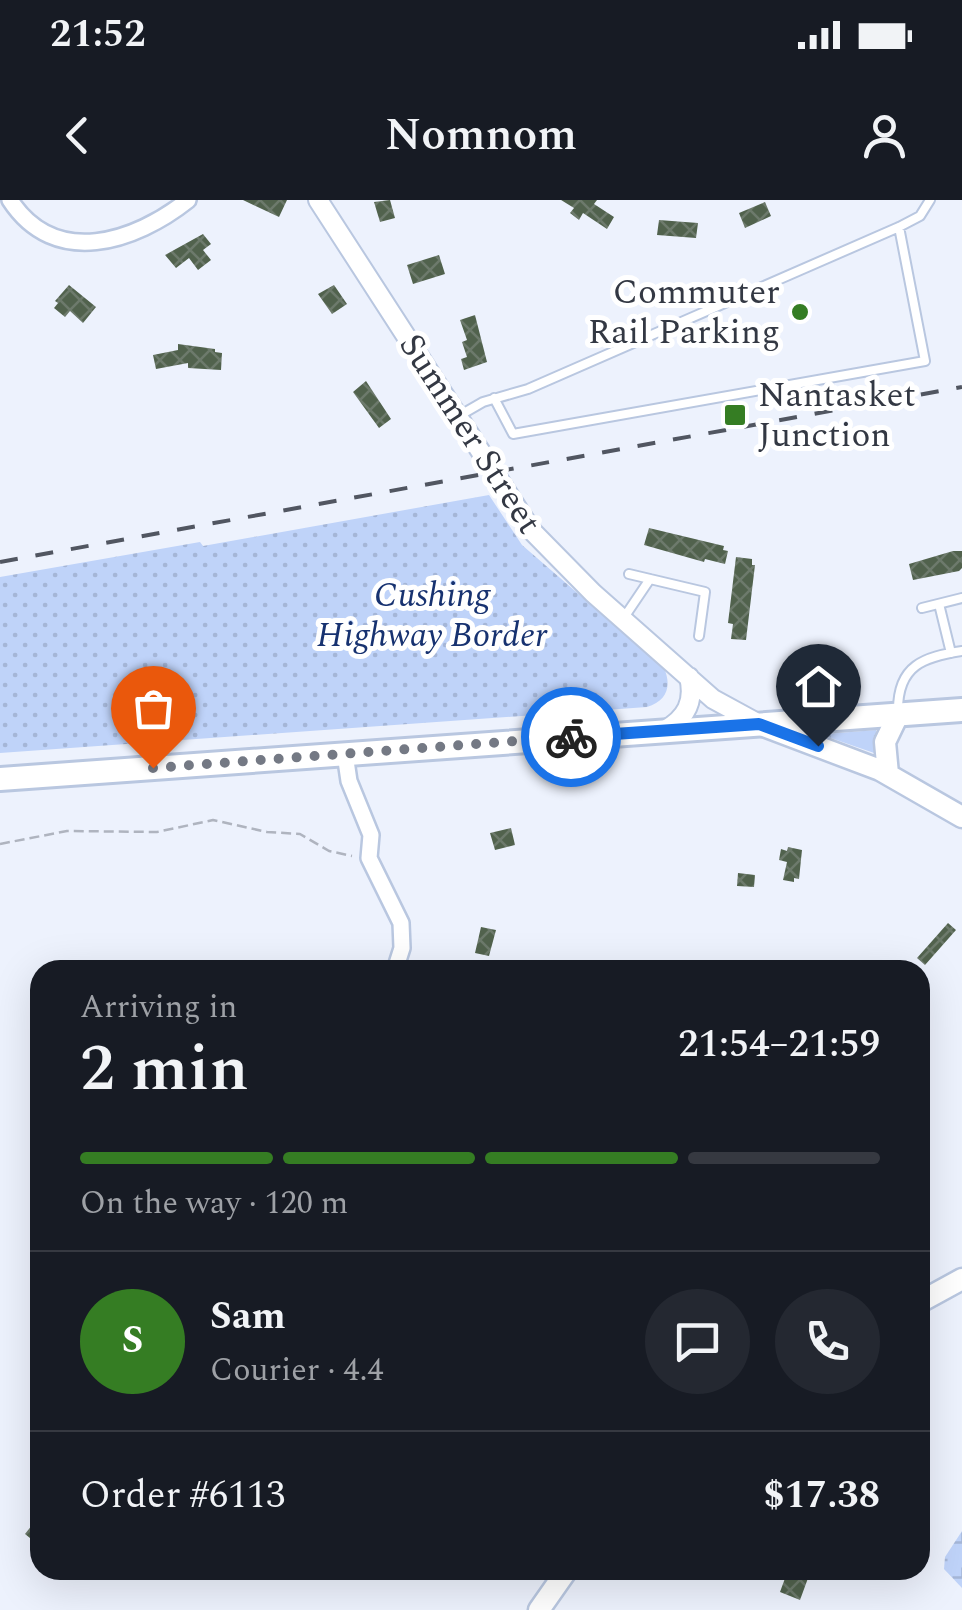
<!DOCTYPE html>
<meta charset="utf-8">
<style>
:root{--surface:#171b24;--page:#242831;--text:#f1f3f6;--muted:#9ea1a6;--line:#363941;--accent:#357d23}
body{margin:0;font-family:Spectral,serif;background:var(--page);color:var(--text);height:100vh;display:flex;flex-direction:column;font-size:38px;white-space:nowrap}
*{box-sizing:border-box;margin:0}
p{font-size:32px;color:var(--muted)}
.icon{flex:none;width:55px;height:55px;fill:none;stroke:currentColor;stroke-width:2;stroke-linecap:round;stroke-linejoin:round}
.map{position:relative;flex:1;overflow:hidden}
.side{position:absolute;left:30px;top:760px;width:900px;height:620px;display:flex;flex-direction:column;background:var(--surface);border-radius:30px;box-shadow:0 10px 40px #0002}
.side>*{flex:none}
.pin{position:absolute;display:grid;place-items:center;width:85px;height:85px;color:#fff;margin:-102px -42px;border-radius:50% 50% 50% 0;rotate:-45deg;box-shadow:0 0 10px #0007}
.pin .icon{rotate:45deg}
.courier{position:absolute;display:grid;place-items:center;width:100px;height:100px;margin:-50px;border:8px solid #1a73e8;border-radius:50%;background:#fff;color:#222;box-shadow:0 2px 12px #0007}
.headline em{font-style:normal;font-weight:600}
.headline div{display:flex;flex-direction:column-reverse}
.headline{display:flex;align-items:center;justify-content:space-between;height:170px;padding:0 50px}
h1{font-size:65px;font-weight:600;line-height:75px}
.bar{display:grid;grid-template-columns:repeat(4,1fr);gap:15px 10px;align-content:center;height:120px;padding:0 50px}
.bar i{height:12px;border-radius:8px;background:var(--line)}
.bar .selected{background:var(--accent)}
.bar p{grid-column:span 4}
.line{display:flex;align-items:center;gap:25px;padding:0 50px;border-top:2px solid var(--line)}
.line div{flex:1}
.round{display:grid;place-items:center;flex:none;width:105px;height:105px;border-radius:52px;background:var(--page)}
.status{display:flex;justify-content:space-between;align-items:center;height:70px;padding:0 50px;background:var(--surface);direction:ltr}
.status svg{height:28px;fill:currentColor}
header{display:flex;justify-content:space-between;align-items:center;height:130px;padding:0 50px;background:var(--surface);font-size:45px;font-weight:600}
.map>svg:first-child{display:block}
</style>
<div class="status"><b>21:52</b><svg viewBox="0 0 49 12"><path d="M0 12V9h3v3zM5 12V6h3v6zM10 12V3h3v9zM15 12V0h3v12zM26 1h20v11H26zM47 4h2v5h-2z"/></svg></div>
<header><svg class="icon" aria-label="back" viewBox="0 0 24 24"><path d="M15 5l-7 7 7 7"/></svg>Nomnom<svg class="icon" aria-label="person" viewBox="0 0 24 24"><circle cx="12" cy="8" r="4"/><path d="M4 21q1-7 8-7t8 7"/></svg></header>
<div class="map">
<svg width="962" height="1410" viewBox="0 0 962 1410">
<defs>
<pattern id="grass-tufts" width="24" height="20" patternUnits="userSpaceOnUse" patternTransform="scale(2.5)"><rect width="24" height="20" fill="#bfd3f9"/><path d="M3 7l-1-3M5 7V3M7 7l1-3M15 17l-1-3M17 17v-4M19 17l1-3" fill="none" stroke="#a5b6d7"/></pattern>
<pattern id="wetland-marsh" width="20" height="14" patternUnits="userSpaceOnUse" patternTransform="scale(2.5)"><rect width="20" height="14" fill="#bfd3f9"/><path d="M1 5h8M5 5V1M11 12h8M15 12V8" fill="none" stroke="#a5b6d7"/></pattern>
<pattern id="park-dots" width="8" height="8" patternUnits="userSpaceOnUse" patternTransform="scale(2.5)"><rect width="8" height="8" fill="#bfd3f9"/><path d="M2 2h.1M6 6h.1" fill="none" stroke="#a5b6d7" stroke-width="1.8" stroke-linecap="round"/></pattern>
<pattern id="building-cross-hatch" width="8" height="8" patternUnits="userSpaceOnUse" patternTransform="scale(2.5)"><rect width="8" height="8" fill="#51624d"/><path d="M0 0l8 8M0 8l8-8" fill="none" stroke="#6d7a6c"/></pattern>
</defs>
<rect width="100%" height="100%" fill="#edf2fd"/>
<path fill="url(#grass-tufts)" d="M876,530L877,554L825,536V534Z"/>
<path fill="url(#wetland-marsh)" d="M962,1331V1388L944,1369L945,1357Z"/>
<path fill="url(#park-dots)" d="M489,295L522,345L664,468C672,486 667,501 647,507L0,553V377L200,342L203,346Z"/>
<path fill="url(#building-cross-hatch)" d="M243,0H287L279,17Z
M390,0L395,18L380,22L374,2Z
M561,0H597L594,4L614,17L607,29L583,13L579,20L570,13L574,8Z
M765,2L771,16L745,28L739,13Z
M659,20L698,23L696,38L657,35Z
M203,34L211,44L203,50L211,60L198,70L189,58L176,68L165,55Z
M439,55L445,74L413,84L407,65Z
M69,85L96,107L83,123L70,111L65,117L54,108L58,103L55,101Z
M334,85L347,104L332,114L318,94Z
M475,115L487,162L464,170L461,159L467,157L462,142L467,140L460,120Z
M178,144L215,149V152L222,153L221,170L188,168V163L156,169L153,155L178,150Z
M366,181L391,219L379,228L353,192Z
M649,328L724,346L723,350L728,351L725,364L705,359L704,362L644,345Z
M953,351H962V368L959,371L913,380L909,364Z
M736,357L752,359V365H755L746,440L731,439L733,424L728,423Z
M511,628L515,645L495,650L490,633Z
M788,647L802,650L799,679L794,678V682L783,680L787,662L779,660L781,649L787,651Z
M738,673L755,675L754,687L737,686Z
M948,723L956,730L925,765L917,758Z
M481,727L496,730L489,756L475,753Z
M40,1315V1346L25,1334Z
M788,1370L796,1373L797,1370H811L800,1400L780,1392Z"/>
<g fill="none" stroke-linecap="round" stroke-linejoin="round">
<defs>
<path id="service" d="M494,198L513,234L925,161L899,27
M457,217L483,202L528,189L899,27L920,16L930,0
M629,374L705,392L699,436
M939,404L951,453
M922,408L962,398
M623,419L650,379
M898,510C898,465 924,457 962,451"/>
<path id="minor" d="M10,0C55,69 135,42 188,0
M345,554L349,581L371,635L369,658L401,723L402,748L395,770"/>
<path id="tertiary" d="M318,0L532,331L593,393L713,499L759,524
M665,530C686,518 695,502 689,477"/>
<path id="secondary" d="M761,525L880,570L962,617
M888,574L885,542L898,515
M920,1102L962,1079
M539,1410L567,1370"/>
<path id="primary" d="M0,579L962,510"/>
</defs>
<use href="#service" stroke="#b9c7e0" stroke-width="12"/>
<use href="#minor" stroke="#b9c7e0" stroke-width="20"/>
<use href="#tertiary" stroke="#b9c7e0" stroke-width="22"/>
<use href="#secondary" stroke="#b9c7e0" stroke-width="25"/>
<use href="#primary" stroke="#b9c7e0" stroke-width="28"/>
<path stroke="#afb4bf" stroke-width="2.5" stroke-dasharray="10 5" stroke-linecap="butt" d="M0,644L67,631L157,632L213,620L267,632L300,634L329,651L352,656"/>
<use href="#service" stroke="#fff" stroke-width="8"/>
<use href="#minor" stroke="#fff" stroke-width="15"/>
<use href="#tertiary" stroke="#fff" stroke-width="18"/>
<use href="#secondary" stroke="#fff" stroke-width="20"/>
<use href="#primary" stroke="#fff" stroke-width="22"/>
<path stroke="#515661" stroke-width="4" stroke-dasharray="18 18" stroke-linecap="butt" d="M0,362L962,187"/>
</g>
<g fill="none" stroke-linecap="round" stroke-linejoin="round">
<path stroke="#747984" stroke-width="10" stroke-dasharray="0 18" d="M153,568L571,537"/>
<path stroke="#1a73e8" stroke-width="12" d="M571,537L759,524L818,546"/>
</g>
<g fill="#357d23" stroke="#fff" stroke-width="4">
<circle cx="800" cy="112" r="10"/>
<rect x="723" y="203" width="24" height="24" rx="5"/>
</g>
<g text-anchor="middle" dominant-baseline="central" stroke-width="10" stroke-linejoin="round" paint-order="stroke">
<g font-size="35" fill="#333843" stroke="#fff" text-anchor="end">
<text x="780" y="92">Commuter<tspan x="780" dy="40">Rail Parking</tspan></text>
<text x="758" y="195" text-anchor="start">Nantasket<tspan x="758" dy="40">Junction</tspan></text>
</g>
<g font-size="35" fill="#333843" stroke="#fff">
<text transform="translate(470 234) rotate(57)">Summer Street</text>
</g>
<g font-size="35" font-style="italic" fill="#173270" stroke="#fff">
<text x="432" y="395">Cushing<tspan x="432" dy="40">Highway Border</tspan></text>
</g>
</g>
</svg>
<div class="pin" style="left:153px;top:568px;background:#ea580c"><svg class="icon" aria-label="bag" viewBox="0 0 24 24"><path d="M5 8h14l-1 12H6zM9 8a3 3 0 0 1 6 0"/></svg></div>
<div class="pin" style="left:818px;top:546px;background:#1f2937"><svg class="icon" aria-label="home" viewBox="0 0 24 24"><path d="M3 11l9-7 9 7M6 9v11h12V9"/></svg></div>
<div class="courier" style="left:571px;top:537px"><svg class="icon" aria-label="bike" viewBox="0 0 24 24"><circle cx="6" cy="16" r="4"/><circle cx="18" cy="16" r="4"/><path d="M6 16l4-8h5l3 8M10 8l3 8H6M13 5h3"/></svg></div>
<section class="side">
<div class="headline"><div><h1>2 min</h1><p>Arriving in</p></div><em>21:54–21:59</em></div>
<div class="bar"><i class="selected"></i><i class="selected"></i><i class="selected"></i><i></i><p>On the way · 120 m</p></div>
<div class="line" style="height:180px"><b class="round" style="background:var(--accent);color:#fff">S</b><div><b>Sam</b><p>Courier · 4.4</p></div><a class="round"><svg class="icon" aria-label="chat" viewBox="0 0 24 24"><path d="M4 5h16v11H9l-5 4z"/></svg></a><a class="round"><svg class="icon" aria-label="phone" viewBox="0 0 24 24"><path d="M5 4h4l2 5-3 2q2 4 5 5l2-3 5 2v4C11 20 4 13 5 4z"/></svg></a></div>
<div class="line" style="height:130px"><div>Order #6113</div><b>$17.38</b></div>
</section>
</div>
